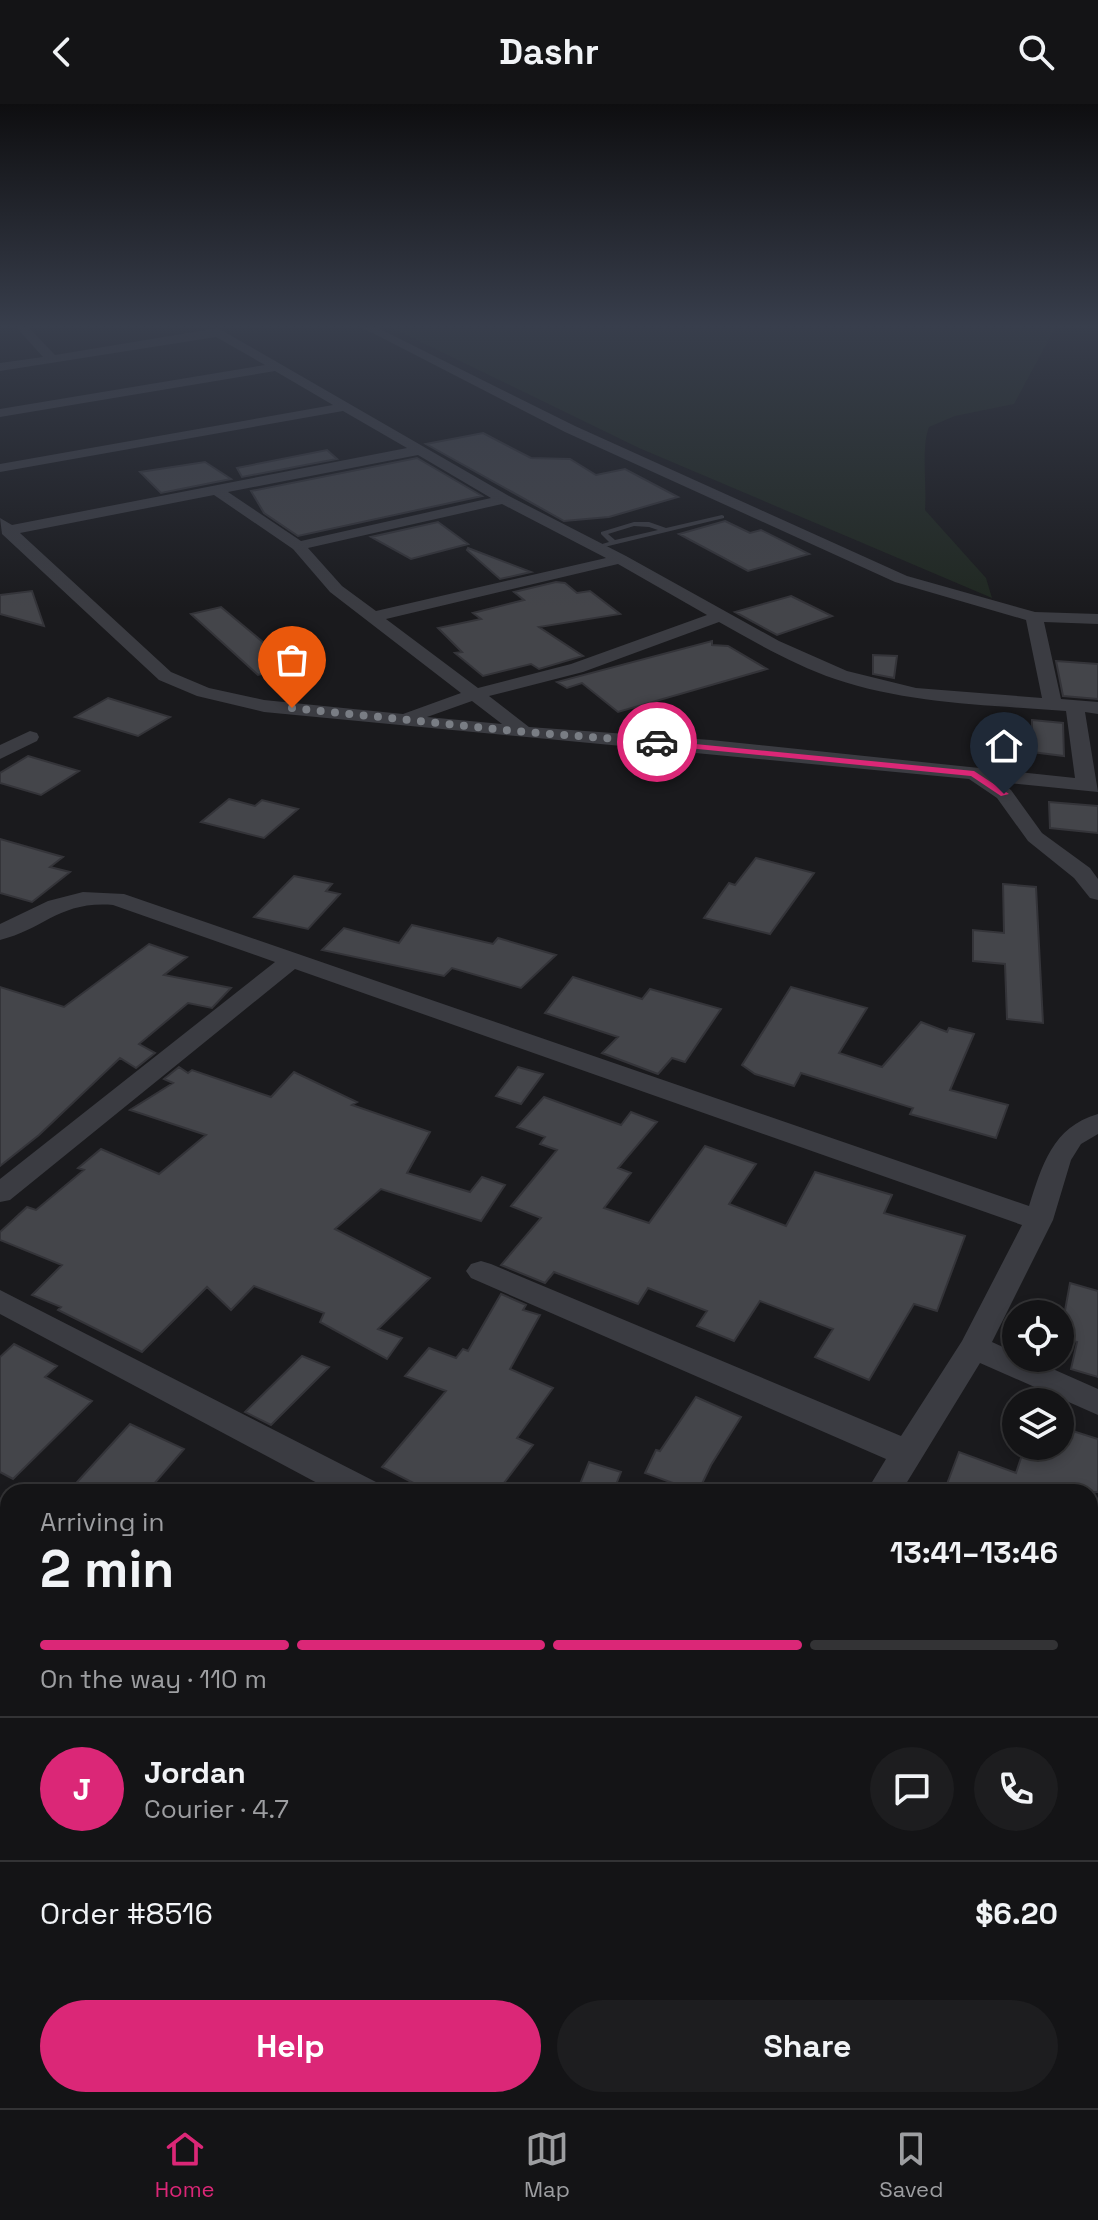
<!DOCTYPE html>
<meta charset="utf-8">
<style>
:root{--surface:#141416;--page:#1d1d1f;--text:#f1f3f6;--muted:#9d9ea1;--line:#333335;--accent:#db2777}
body{margin:0;font-family:"Space Grotesk",sans-serif;background:var(--page);color:var(--text);height:100vh;display:flex;flex-direction:column;font-size:30px;white-space:nowrap}
*{box-sizing:border-box;margin:0}
p{font-size:26px;color:var(--muted)}
.icon{flex:none;width:44px;height:44px;fill:none;stroke:currentColor;stroke-width:2;stroke-linecap:round;stroke-linejoin:round}
.map{position:relative;flex:1;overflow:hidden}
.panel{position:absolute;left:0px;top:1380px;width:1098px;height:624px;display:flex;flex-direction:column;background:var(--surface);border-radius:24px 24px 0 0;box-shadow:0 4px 12px #0003,0 0 0 2px var(--line)}
.panel>*{flex:none}
.buttons{position:absolute;left:1002px;top:1196px;display:grid;gap:16px}
.buttons a{display:grid;place-items:center;width:72px;height:72px;border-radius:50%;background:var(--surface);box-shadow:0 4px 12px #0003,0 0 0 2px var(--line);font-size:40px}
.pin{position:absolute;display:grid;place-items:center;width:68px;height:68px;color:#fff;margin:-82px -34px;border-radius:50% 50% 50% 0;rotate:-45deg;box-shadow:0 0 8px #0007}
.pin .icon{rotate:45deg}
.courier{position:absolute;display:grid;place-items:center;width:80px;height:80px;margin:-40px;border:6px solid #db2777;border-radius:50%;background:#fff;color:#222;box-shadow:0 2px 10px #0007}
.overview em{font-style:normal;font-weight:700}
.overview div{display:flex;flex-direction:column-reverse}
.overview{display:flex;align-items:center;justify-content:space-between;height:136px;padding:0 40px}
h1{font-size:52px;font-weight:700;line-height:60px}
.bar{display:grid;grid-template-columns:repeat(4,1fr);gap:12px 8px;align-content:center;height:96px;padding:0 40px}
.bar i{height:10px;border-radius:6px;background:var(--line)}
.bar .on{background:var(--accent)}
.bar p{grid-column:span 4}
.line{display:flex;align-items:center;gap:20px;padding:0 40px;border-top:2px solid var(--line)}
.line div{flex:1}
.round{display:grid;place-items:center;flex:none;width:84px;height:84px;border-radius:42px;background:var(--page)}
.action{display:flex;gap:16px;margin-top:auto;padding:16px 40px}
.action a{flex:1;height:92px;border-radius:48px;background:var(--accent);color:#fff;font-size:32px;font-weight:700;line-height:92px;text-align:center}
.action a+a{background:var(--page);color:var(--text)}
header{display:flex;justify-content:space-between;align-items:center;height:104px;padding:0 40px;background:var(--surface);font-size:36px;font-weight:700}
.tabs{display:flex;justify-content:space-around;align-items:center;height:112px;border-top:2px solid var(--line);background:var(--surface);font-size:22px;color:var(--muted)}
.tabs a{display:grid;justify-items:center;gap:4px}
.tabs .on{color:var(--accent)}
.map>svg:first-child{display:block}
</style>
<header><svg class="icon" aria-label="back" viewBox="0 0 24 24"><path d="M15 5l-7 7 7 7"/></svg>Dashr<svg class="icon" aria-label="search" viewBox="0 0 24 24"><circle cx="10" cy="10" r="6"/><path d="M15 15l6 6"/></svg></header>
<div class="map">
<svg width="1098" height="2004" viewBox="0 0 1098 2004">
<rect width="100%" height="100%" fill="#1a1a1d"/>
<path fill="#202821" d="M392,224H1055L1014,300L955,312L929,323C921,343 927,382 925,406L986,474L992,494L639,344Z"/>
<path fill="#44454a" stroke="#343439" stroke-width="2" d="M483,329L531,354L570,355L596,371L625,365L678,393L609,413L564,417L426,340Z
M327,346L337,355L242,373L237,364Z
M417,354L482,392L298,432L264,409L251,387Z
M205,358L231,375L161,389L140,368Z
M725,417L750,429L761,426L809,450L748,467L679,430Z
M438,418L468,440L411,455L371,433Z
M468,444L531,468L500,475L467,446Z
M556,478L565,479L577,489L590,487L620,510L539,523L583,552L539,565L531,560L483,572L455,549L462,548L438,524L481,515L473,509L524,496L514,488Z
M32,487L44,522L0,510V491Z
M791,492L832,512L777,531L735,508Z
M221,503L270,544L284,541L306,559L258,571L191,510Z
M712,537V541L728,542L767,565L618,608L582,579L567,584L557,578Z
M873,551L897,552L894,574L873,570Z
M1056,557L1098,560V595L1063,592Z
M108,594L170,613L138,632L75,613Z
M1032,616L1063,619L1064,652L1032,648Z
M28,652L79,667L41,691L0,679V669Z
M229,695L255,702L262,696L298,705L264,734L201,718Z
M1049,698L1098,702V729L1050,724Z
M0,735L63,753L50,763L70,768L32,798L0,789Z
M756,754L814,769L770,830L704,814L729,779L735,781Z
M294,772L332,780L326,787L340,790L308,825L254,813Z
M1003,780L1036,783L1043,919L1007,915L1005,860L973,857V826L1004,829Z
M412,821L493,840L498,834L556,851L521,884L452,864L444,872L322,846L344,824L399,839Z
M149,840L187,853L164,871L231,884L212,904L188,899L139,940L155,949L136,964L120,954L39,1031L0,1062V883L64,903Z
M573,873L642,895L650,885L721,905L685,958L672,954L658,970L602,949L618,933L545,909Z
M791,883L867,904L839,949L882,963L921,918L947,928L949,924L974,930L950,986L1008,1001L996,1034L910,1010L913,1004L801,969L794,982L755,970L742,961Z
M179,963L188,969L192,966L271,993L294,968L357,998L352,1001L430,1028L407,1069L470,1088L482,1073L505,1081L481,1117L381,1085L335,1125L430,1174L378,1225L402,1234L387,1255L320,1218L324,1209L254,1182L231,1206L207,1183L142,1248L58,1206L61,1203L32,1191L62,1161L0,1136V1128L27,1103L36,1106L84,1066L78,1064L101,1045L159,1070L206,1031L130,1006L173,979L164,975Z
M518,963L543,970L521,1000L496,992Z
M544,993L621,1021L631,1008L657,1018L618,1064L631,1069L604,1104L649,1119L705,1042L756,1060L729,1100L786,1122L815,1068L892,1091L884,1109L965,1132L937,1207L914,1200L869,1276L815,1253L833,1225L760,1197L734,1237L697,1222L707,1207L648,1184L638,1200L554,1168L545,1179L501,1161L541,1114L511,1102L557,1046L540,1040L545,1033L517,1023Z
M1070,1179L1098,1187V1273L1071,1265L1077,1238L1060,1234Z
M501,1190L526,1201L523,1206L540,1211L510,1265L553,1284L517,1334L533,1341L497,1388H431L382,1363L446,1287L405,1272L429,1244L456,1254L463,1245L468,1247Z
M14,1240L57,1262L45,1273L92,1297L13,1375L0,1368V1253Z
M302,1252L329,1263L271,1321L245,1308Z
M696,1293L741,1313L711,1361L698,1388L645,1369L656,1346L660,1347Z
M130,1320L184,1345L147,1388H68Z
M1060,1323L1098,1335V1388H944L959,1348L1016,1369L1025,1342H1060Z
M589,1358L621,1368L613,1388L580,1380Z"/>
<g fill="none" stroke-linecap="round" stroke-linejoin="round">
<path fill="#3b3c42" fill-rule="evenodd" d="M722,411L724,412V414L596,445L592,443L609,438L601,430V428L634,418H649L666,424ZM634,422L649,423L658,426L615,436L608,430Z"/>
<path fill="#3b3c42" fill-rule="evenodd" d="M17,224H29L55,251L218,224L509,392L626,452L779,537L847,567L916,584L1042,594L1026,516L895,478L565,328L363,224H378L575,322L907,472L1035,508L1098,510V520L1044,518L1061,595L1098,598V610L1085,608L1098,688L999,678L1011,686L1042,729L1090,764L1098,775V796L1090,794L1074,774L1028,737L997,694L969,675L264,608L197,592L159,576L2,430L0,414L12,421L407,344L343,307L0,368V360L333,301L275,267L0,313V305L265,261L216,233L0,267V259L43,253ZM418,351L491,394L301,437L228,388ZM214,391L293,445L330,488L461,589L403,610L264,596L209,584L171,568L20,429ZM502,400L606,454L376,507L342,482L308,444ZM618,460L707,511L571,560L478,584L386,515ZM719,518C756,539 795,561 835,575C909,600 990,601 1066,607L1075,674L711,636L529,623L489,592L583,568ZM472,597L502,620L427,613Z
M30,627L37,629L39,633L37,637L0,655V641Z
M83,788L124,790L1029,1102C1042,1062 1052,1023 1098,1010V1030L1081,1040L1071,1056L1053,1116L992,1238L1016,1249V1254H1028L1098,1285V1311L980,1259L901,1388H866L886,1355L471,1174L466,1167L471,1160L481,1157L491,1160L901,1332L962,1237L1022,1121L295,865L10,1096L0,1098V1075L275,858L113,801C59,797 45,825 0,836V820L48,797Z
M0,1186L376,1378L381,1388H334L0,1210Z
M0,1591L8,1594V1632L0,1628Z
M1090,1662L1098,1665V1703L1090,1700Z
M1098,1762V1828L1090,1832V1765Z
M420,1996H471L468,2004H416Z
M563,1996H617L621,2004H566Z
M1016,1996H1060L1059,2004H1013Z"/>
</g>
<linearGradient id="sky" x2="0" y2="1"><stop stop-color="#0e0e10"/><stop offset="0.44" stop-color="#383e4c"/><stop offset="1" stop-color="#383e4c" stop-opacity="0"/></linearGradient>
<rect width="1098" height="505" fill="url(#sky)"/>
<path fill="#db2777" d="M654,636L974,667L1009,690L1001,692L971,672L657,641Z"/>
<g fill="none" stroke-linecap="round" stroke-linejoin="round">
<path stroke="#797d84" stroke-width="8" stroke-dasharray="0 14.4" d="M292,604L525,628L657,638"/>
</g>
</svg>
<div class="buttons">
<a><svg class="icon" aria-label="locate" viewBox="0 0 24 24"><circle cx="12" cy="12" r="6"/><path d="M12 2v4M12 18v4M2 12h4M18 12h4"/></svg></a>
<a><svg class="icon" aria-label="layers" viewBox="0 0 24 24"><path d="M12 4l9 5-9 5-9-5zM3 14l9 5 9-5"/></svg></a>
</div>
<div class="pin" style="left:292px;top:604px;background:#ea580c"><svg class="icon" aria-label="bag" viewBox="0 0 24 24"><path d="M5 8h14l-1 12H6zM9 8a3 3 0 0 1 6 0"/></svg></div>
<div class="pin" style="left:1004px;top:690px;background:#1f2937"><svg class="icon" aria-label="home" viewBox="0 0 24 24"><path d="M3 11l9-7 9 7M6 9v11h12V9"/></svg></div>
<div class="courier" style="left:657px;top:638px"><svg class="icon" aria-label="car" viewBox="0 0 24 24"><path d="M5 17H2v-5l4-1 3-4h7l3 4 3 1v5h-3M9 17h6M6 11h13"/><circle cx="7" cy="17" r="2"/><circle cx="17" cy="17" r="2"/></svg></div>
<section class="panel">
<div class="overview"><div><h1>2 min</h1><p>Arriving in</p></div><em>13:41–13:46</em></div>
<div class="bar"><i class="on"></i><i class="on"></i><i class="on"></i><i></i><p>On the way · 110 m</p></div>
<div class="line" style="height:144px"><b class="round" style="background:var(--accent);color:#fff">J</b><div><b>Jordan</b><p>Courier · 4.7</p></div><a class="round"><svg class="icon" aria-label="chat" viewBox="0 0 24 24"><path d="M4 5h16v11H9l-5 4z"/></svg></a><a class="round"><svg class="icon" aria-label="phone" viewBox="0 0 24 24"><path d="M5 4h4l2 5-3 2q2 4 5 5l2-3 5 2v4C11 20 4 13 5 4z"/></svg></a></div>
<div class="line" style="height:104px"><div>Order #8516</div><b>$6.20</b></div>
<div class="action"><a>Help</a><a>Share</a></div>
</section>
</div>
<nav class="tabs">
<a class="on"><svg class="icon" aria-label="home" viewBox="0 0 24 24"><path d="M3 11l9-7 9 7M6 9v11h12V9"/></svg>Home</a>
<a><svg class="icon" aria-label="map" viewBox="0 0 24 24"><path d="M3 6l6-2 6 2 6-2v14l-6 2-6-2-6 2zM9 4v14M15 6v14"/></svg>Map</a>
<a><svg class="icon" aria-label="saved" viewBox="0 0 24 24"><path d="M7 4h10v16l-5-4-5 4z"/></svg>Saved</a>
</nav>
